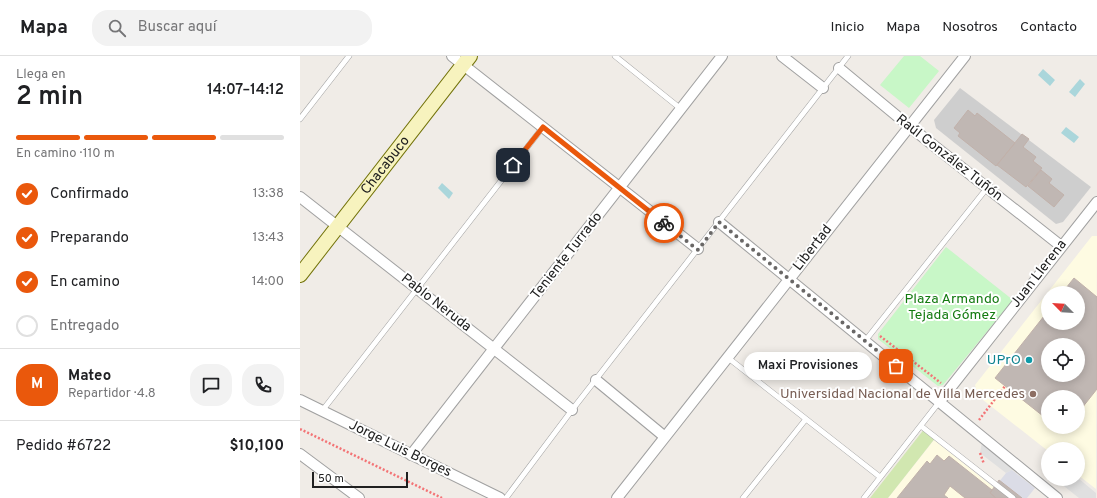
<!DOCTYPE html>
<html lang="es">
<meta charset="utf-8">
<style>
:root{--surface:#fff;--page:#f2f2f2;--text:#202124;--muted:#757577;--line:#e0e0e0;--accent:#ea580c}
body{margin:0;font-family:Overpass,sans-serif;background:var(--page);color:var(--text);height:100vh;display:flex;flex-direction:column;font-size:15px;white-space:nowrap}
*{box-sizing:border-box;margin:0}
p{font-size:13px;color:var(--muted)}
.icon{flex:none;width:22px;height:22px;fill:none;stroke:currentColor;stroke-width:2;stroke-linecap:round;stroke-linejoin:round}
.map{position:relative;flex:1;overflow:hidden}
.details{display:flex;flex-direction:column;background:var(--surface);width:300px}
.details>*{flex:none}
.needle{width:26px;rotate:294deg}
.buttons{position:absolute;left:741px;top:230px;display:grid;gap:8px}
.buttons a{display:grid;place-items:center;width:44px;height:44px;border-radius:50%;background:var(--surface);box-shadow:0 2px 10px #0003;font-size:20px}
.scale{position:absolute;left:12px;bottom:10px;width:96px;box-sizing:border-box;padding-left:4px;border:2px solid #202020;border-top:0;font-size:11px;line-height:14px;white-space:nowrap;color:#202020;-webkit-text-stroke:3px #fff;paint-order:stroke}
.pin{position:absolute;display:grid;place-items:center;width:34px;height:34px;color:#fff;margin:-17px;border-radius:8px;box-shadow:0 2px 6px #0006}
.courier{position:absolute;display:grid;place-items:center;width:40px;height:40px;margin:-20px;border:3px solid #ea580c;border-radius:50%;background:#fff;color:#222;box-shadow:0 1px 5px #0007}
.bubble{position:absolute;height:28px;border-radius:14px;background:var(--surface);box-shadow:0 2px 10px #0003;font-size:13px;font-weight:600;line-height:28px;text-align:center}
.overview em{font-style:normal;font-weight:600}
.overview div{display:flex;flex-direction:column-reverse}
.overview{display:flex;align-items:center;justify-content:space-between;height:68px;padding:0 16px}
h1{font-size:26px;font-weight:600;line-height:30px}
.bar{display:grid;grid-template-columns:repeat(4,1fr);gap:6px 4px;align-content:center;height:48px;padding:0 16px}
.bar i{height:5px;border-radius:3px;background:var(--line)}
.bar .current{background:var(--accent)}
.bar p{grid-column:span 4}
.line{display:flex;align-items:center;gap:10px;padding:0 16px;border-top:1px solid var(--line)}
.line div{flex:1}
.round{display:grid;place-items:center;flex:none;width:42px;height:42px;border-radius:16px;background:var(--page)}
ol{padding:0 16px;list-style:none}
li{display:flex;align-items:center;gap:12px;height:44px}
li p{margin-inline-start:auto}
li .icon{padding:4px;border-radius:50%;background:var(--accent);color:#fff;stroke-width:4}
li:last-child{color:var(--muted)}
li i{width:22px;height:22px;border:2px solid var(--line);border-radius:50%}
header{display:flex;align-items:center;gap:24px;box-sizing:border-box;height:56px;padding:0 20px;background:var(--surface);border-bottom:1px solid var(--line)}
header strong{font-size:19px}
nav{display:flex;gap:22px;margin-inline-start:auto;font-size:14px}
.search{width:280px;height:36px;background:var(--page);display:flex;align-items:center;gap:10px;box-sizing:border-box;padding:0 14px;border-radius:16px;color:var(--muted);font-size:15px}
main{display:flex;flex:1;min-height:0}
.map>svg:first-child{display:block}
</style>
<header>
<strong>Mapa</strong>
<div class="search"><svg class="icon" aria-label="search" viewBox="0 0 24 24"><circle cx="10" cy="10" r="6"/><path d="M15 15l6 6"/></svg>Buscar aquí</div>
<nav><a>Inicio</a><a>Mapa</a><a>Nosotros</a><a>Contacto</a></nav>
</header>
<main>
<section class="details">
<div class="overview"><div><h1>2 min</h1><p>Llega en</p></div><em>14:07–14:12</em></div>
<div class="bar"><i class="current"></i><i class="current"></i><i class="current"></i><i></i><p>En camino · 110 m</p></div>
<ol>
<li><svg class="icon" aria-label="check" viewBox="0 0 24 24"><path d="M5 12l5 5 9-10"/></svg>Confirmado<p>13:38</p></li>
<li><svg class="icon" aria-label="check" viewBox="0 0 24 24"><path d="M5 12l5 5 9-10"/></svg>Preparando<p>13:43</p></li>
<li><svg class="icon" aria-label="check" viewBox="0 0 24 24"><path d="M5 12l5 5 9-10"/></svg>En camino<p>14:00</p></li>
<li><i></i>Entregado</li>
</ol>
<div class="line" style="height:72px"><b class="round" style="background:var(--accent);color:#fff">M</b><div><b>Mateo</b><p>Repartidor · 4.8</p></div><a class="round"><svg class="icon" aria-label="chat" viewBox="0 0 24 24"><path d="M4 5h16v11H9l-5 4z"/></svg></a><a class="round"><svg class="icon" aria-label="phone" viewBox="0 0 24 24"><path d="M5 4h4l2 5-3 2q2 4 5 5l2-3 5 2v4C11 20 4 13 5 4z"/></svg></a></div>
<div class="line" style="height:52px"><div>Pedido #6722</div><b>$10,100</b></div>
</section>
<div class="map">
<svg width="797" height="442" viewBox="0 0 797 442">
<rect width="100%" height="100%" fill="#f0ece7"/>
<path fill="#fefbe2" fill-rule="evenodd" d="M792,180H797L796,433L778,419V393H748V395L678,340L675,329ZM748,237H778V267H748ZM748,289H778V319H748ZM748,341H778V371H748Z
M634,384L707,442H588Z"/>
<path fill="#cecece" d="M660,32L791,131L763,166L756,168L636,72L634,64Z"/>
<path fill="#d1e7b0" d="M625,372L636,381L588,442H570Z"/>
<path fill="#c8f7c7" d="M604,0H620L639,15L609,52L580,29Z
M646,191L713,244L643,329L638,330L578,283V278Z"/>
<path fill="#e0e0e0" d="M683,381L719,411L706,417L680,397Z
M778,422L796,437V442H779L755,423Z"/>
<path fill="#dbdce6" d="M712,414L735,432L727,442H696L690,437L706,417Z"/>
<path fill="#aad6db" d="M743,13L755,24L750,30L738,19Z
M780,23L785,28L775,41L769,36Z
M766,71L779,81L774,87L761,77Z
M142,127L153,137L149,143L138,132Z"/>
<path fill="#c0b7b3" stroke="#c1b1aa" fill-rule="evenodd" d="M668,54L675,60L677,57L715,87L696,110L658,80L660,77L654,72Z
M722,78L729,83L723,91L736,101L733,105L742,112L726,131L697,109Z
M741,114L752,123L749,127L764,139L754,151L728,130Z
M774,222L797,241V333L778,357V341H748V364L695,322L748,255V267H778V237H762ZM748,289H778V319H748Z
M757,371H767L763,376Z
M637,399L644,405L649,400L692,434L690,437L696,442H665L650,430L644,439L648,442H597L627,405L630,408Z
M699,424L722,442H696L690,437Z"/>
<g fill="none" stroke-linecap="round" stroke-linejoin="round">
<defs>
<path id="lane" d="M315,0L381,53
M0,63L49,0
M565,285L687,132
M427,301L580,421
M22,355L243,71
M621,370L713,442
M206,442L272,354L548,0
M443,442L506,363
M564,442L640,345"/>
<path id="street" d="M152,0L398,193
M482,0L523,32
M539,12L609,70L761,190
M0,141L272,354
M419,166L757,442
M296,324L365,381
M0,344L200,442
M640,345L797,146
M0,398L59,442
M111,399L422,0
M317,442L665,0"/>
<g id="secondary">
<path id="s1" d="M0,219L170,0"/>
</g>
</defs>
<use href="#lane" stroke="#a1a1a1" stroke-width="6"/>
<use href="#street" stroke="#a1a1a1" stroke-width="12"/>
<use href="#secondary" stroke="#73730a" stroke-width="16"/>
<path stroke="#f37476" stroke-width="2.5" stroke-dasharray="2 2" stroke-linecap="butt" d="M580,280L641,327
M679,364L705,330
M0,373L142,442
M680,397L684,408"/>
<use href="#lane" stroke="#fff" stroke-width="5"/>
<use href="#street" stroke="#fff" stroke-width="10"/>
<use href="#secondary" stroke="#f7f3be" stroke-width="14"/>
</g>
<g fill="none" stroke-linecap="round" stroke-linejoin="round">
<path stroke="#696766" stroke-width="4" stroke-dasharray="0 7.2" d="M364,167L398,194L419,166L596,310"/>
<path stroke="#ea580c" stroke-width="5" d="M213,109L243,71L364,167"/>
</g>
<circle fill="#0f9aa8" stroke="#fff" stroke-width="1.5" cx="729" cy="304" r="4"/>
<circle fill="#8d6e63" stroke="#fff" stroke-width="1.5" cx="733" cy="338" r="4"/>
<g text-anchor="middle" dominant-baseline="central" stroke-width="4" stroke-linejoin="round" paint-order="stroke">
<g font-size="14" fill="#202020" stroke="#fff">
<text transform="translate(649 102) rotate(38)">Raúl González Tuñón</text>
<text stroke="none"><textPath href="#s1" startOffset="139">Chacabuco</textPath></text>
<text transform="translate(513 192) rotate(-52)">Libertad</text>
<text transform="translate(267 200) rotate(-52)">Teniente Turrado</text>
<text transform="translate(739 218) rotate(-52)">Juan Llerena</text>
<text transform="translate(136 247) rotate(38)">Pablo Neruda</text>
<text transform="translate(100 393) rotate(26)">Jorge Luis Borges</text>
</g>
<g font-size="14" fill="#147b11" stroke="#fff">
<text x="652" y="243">Plaza Armando<tspan x="652" dy="16">Tejada Gómez</tspan></text>
</g>
<g font-size="14" fill="#0d838f" stroke="#fff" text-anchor="end">
<text x="721" y="304">UPrO</text>
</g>
<g font-size="14" fill="#785e54" stroke="#fff" text-anchor="end">
<text x="725" y="338">Universidad Nacional de Villa Mercedes</text>
</g>
</g>
</svg>
<div class="buttons">
<a><svg class="needle" viewBox="-14 -14 28 28"><path d="M0-13l5 13h-10z" fill="#e53935"/><path d="M0 13l5-13h-10z" fill="#757577"/></svg></a>
<a><svg class="icon" aria-label="locate" viewBox="0 0 24 24"><circle cx="12" cy="12" r="6"/><path d="M12 2v4M12 18v4M2 12h4M18 12h4"/></svg></a>
<a>+</a>
<a>−</a>
</div>
<div class="scale">50 m</div>
<div class="pin" style="left:596px;top:310px;background:#ea580c"><svg class="icon" aria-label="bag" viewBox="0 0 24 24"><path d="M5 8h14l-1 12H6zM9 8a3 3 0 0 1 6 0"/></svg></div>
<div class="pin" style="left:213px;top:109px;background:#1f2937"><svg class="icon" aria-label="home" viewBox="0 0 24 24"><path d="M3 11l9-7 9 7M6 9v11h12V9"/></svg></div>
<div class="courier" style="left:364px;top:167px"><svg class="icon" aria-label="bike" viewBox="0 0 24 24"><circle cx="6" cy="16" r="4"/><circle cx="18" cy="16" r="4"/><path d="M6 16l4-8h5l3 8M10 8l3 8H6M13 5h3"/></svg></div>
<div class="bubble" style="left:444px;top:296px;width:128px">Maxi Provisiones</div>
</div>
</main>
